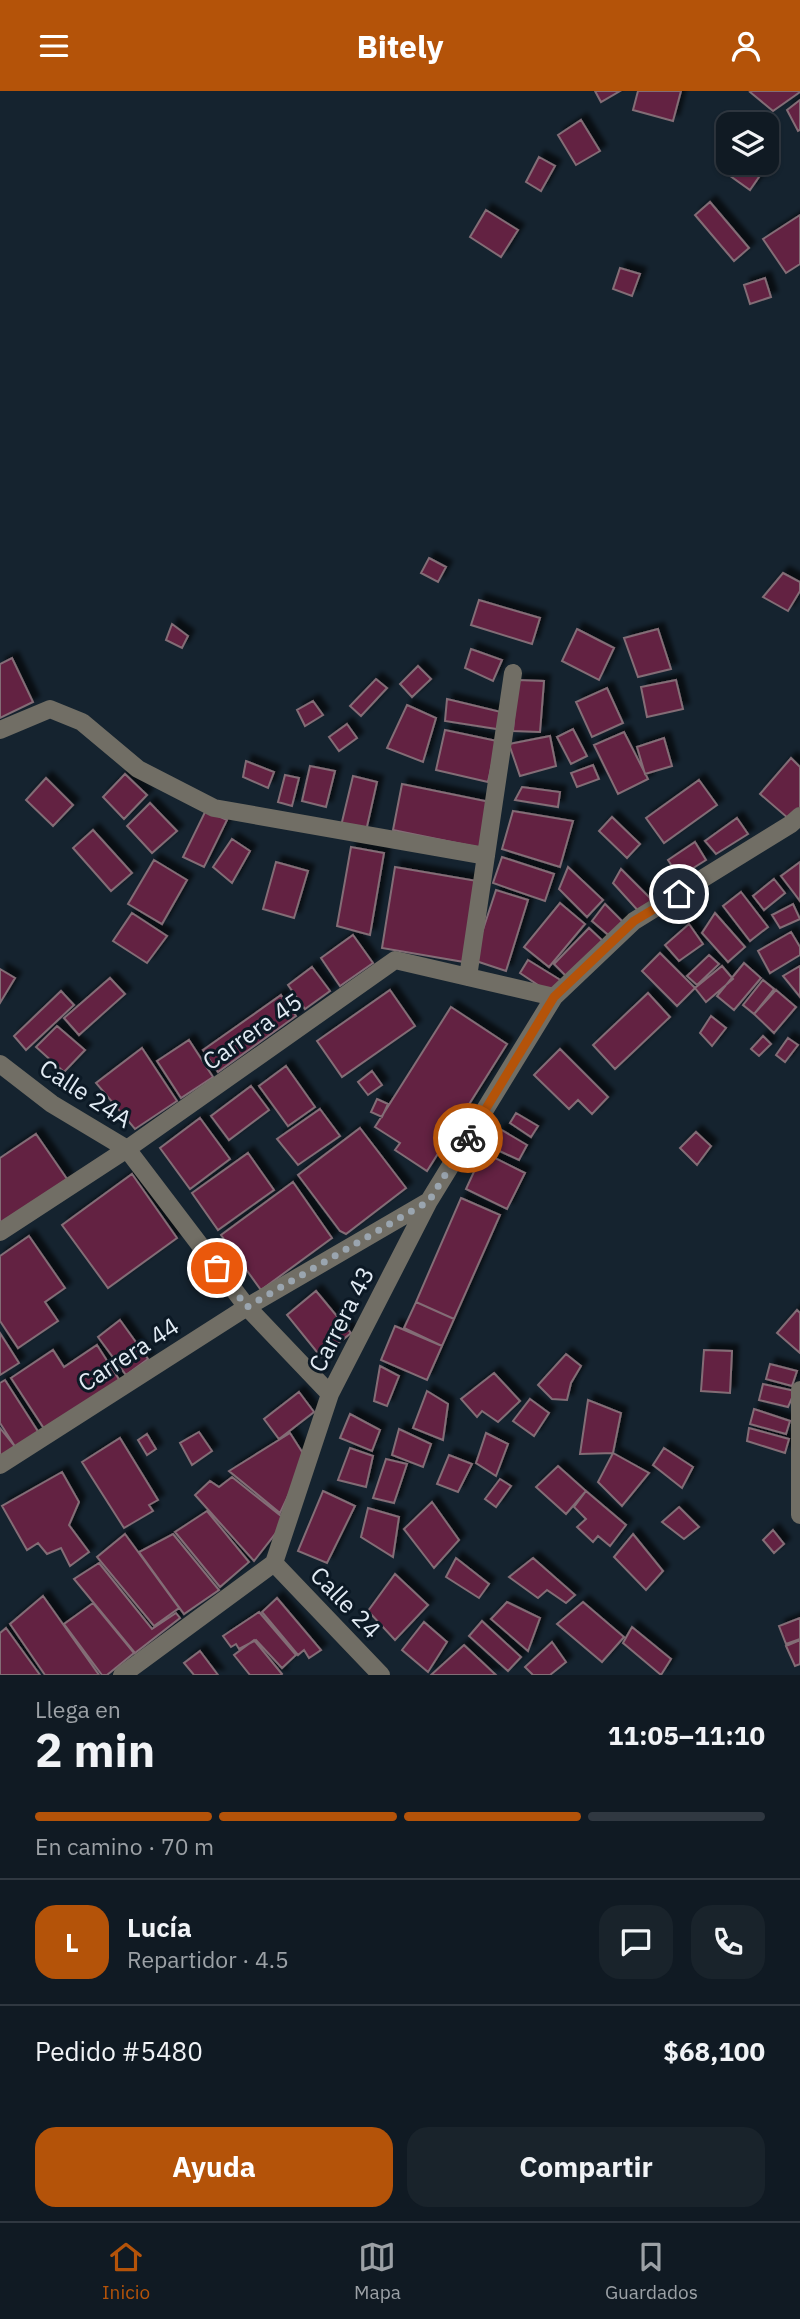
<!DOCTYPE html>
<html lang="es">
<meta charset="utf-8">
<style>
:root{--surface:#101a23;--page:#19232b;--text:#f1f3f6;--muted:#9ca1a6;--line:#303841;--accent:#b45309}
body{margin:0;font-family:"IBM Plex Sans",sans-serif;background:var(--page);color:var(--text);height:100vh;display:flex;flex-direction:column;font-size:26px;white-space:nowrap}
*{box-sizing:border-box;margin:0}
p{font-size:23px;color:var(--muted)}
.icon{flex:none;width:38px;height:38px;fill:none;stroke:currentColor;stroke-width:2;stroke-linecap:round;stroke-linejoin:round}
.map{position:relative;height:1584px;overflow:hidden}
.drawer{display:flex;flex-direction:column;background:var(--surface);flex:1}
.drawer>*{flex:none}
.controls{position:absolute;left:716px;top:21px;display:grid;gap:14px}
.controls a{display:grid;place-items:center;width:63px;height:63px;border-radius:14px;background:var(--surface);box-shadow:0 2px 5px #0004,0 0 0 2px var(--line);font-size:35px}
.pin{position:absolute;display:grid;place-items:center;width:60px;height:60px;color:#fff;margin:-30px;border:4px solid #fff;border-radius:50%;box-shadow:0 2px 7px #0007}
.courier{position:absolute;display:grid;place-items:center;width:70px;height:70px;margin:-35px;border:5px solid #b45309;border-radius:50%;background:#fff;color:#222;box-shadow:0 2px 9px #0007}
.headline em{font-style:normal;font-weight:800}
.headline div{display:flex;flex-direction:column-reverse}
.headline{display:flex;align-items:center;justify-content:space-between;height:119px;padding:0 35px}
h1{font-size:46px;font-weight:800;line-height:52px}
.bar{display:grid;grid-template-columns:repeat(4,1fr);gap:10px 7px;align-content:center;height:84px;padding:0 35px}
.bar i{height:9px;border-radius:5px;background:var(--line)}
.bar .current{background:var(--accent)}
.bar p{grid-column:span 4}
.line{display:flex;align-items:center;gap:18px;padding:0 35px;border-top:2px solid var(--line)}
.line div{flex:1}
.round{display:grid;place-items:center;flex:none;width:74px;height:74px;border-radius:21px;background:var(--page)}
.cta{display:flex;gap:14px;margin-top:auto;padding:14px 35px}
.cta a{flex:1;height:80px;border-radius:21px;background:var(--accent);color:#fff;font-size:28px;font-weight:800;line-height:80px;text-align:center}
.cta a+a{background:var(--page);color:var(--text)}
header{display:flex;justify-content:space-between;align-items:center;height:91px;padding:0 35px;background:var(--accent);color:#fff;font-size:32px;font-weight:800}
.tabs{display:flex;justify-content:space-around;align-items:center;height:98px;border-top:2px solid var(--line);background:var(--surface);font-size:19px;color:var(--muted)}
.tabs a{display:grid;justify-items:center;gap:4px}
.tabs .current{color:var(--accent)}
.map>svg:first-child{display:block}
</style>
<header><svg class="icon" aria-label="menu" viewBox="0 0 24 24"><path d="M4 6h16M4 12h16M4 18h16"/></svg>Bitely<svg class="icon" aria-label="person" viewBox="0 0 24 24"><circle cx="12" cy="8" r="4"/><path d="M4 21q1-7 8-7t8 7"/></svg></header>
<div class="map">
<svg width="800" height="1584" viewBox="0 0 800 1584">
<defs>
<filter id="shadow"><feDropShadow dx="6" dy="-6" stdDeviation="2" flood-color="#0009"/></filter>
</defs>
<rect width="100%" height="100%" fill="#15232f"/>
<path fill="#642142" stroke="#836d76" stroke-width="2" filter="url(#shadow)" d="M595,0H620L601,11Z
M638,0H681L673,30L633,19Z
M752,0H800V1L773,20L750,1Z
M800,9V39L798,40L787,19Z
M581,29L600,60L576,74L558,44Z
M728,65V72H766V68L770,70L750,99L719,77Z
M539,66L555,75L541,100L526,91Z
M710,111L749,157L734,170L695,124Z
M486,119L518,139L501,166L470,146Z
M800,124V173L786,182L763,148Z
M620,177L640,183L632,205L613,198Z
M765,187L771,206L750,213L744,194Z
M429,467L446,476L438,491L421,482Z
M783,482L800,491V500L788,520L763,506Z
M479,509L540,527L532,553L471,534Z
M172,533L188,545L182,557L166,549Z
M577,538L614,557L599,589L562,570Z
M658,538L671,578L638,586L624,547Z
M471,558L502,569L493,590L465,577Z
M12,567L33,611L0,627V573Z
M418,575L431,588L412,606L400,593Z
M376,588L387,597L361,625L350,615Z
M517,589L544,590L540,641L513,640Z
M676,589L683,618L647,626L641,596Z
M607,597L623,632L592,646L576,611Z
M447,608L501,621L503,639L445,630Z
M313,610L323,624L305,635L297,619Z
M407,614L436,627L423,671L387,657Z
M347,633L357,647L339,660L329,646Z
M573,638L587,665L571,673L557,646Z
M445,639L497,650L488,691L436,679Z
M624,641L648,688L618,703L594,654Z
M550,645L556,675L520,685L509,653Z
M664,647L672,675L645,683L637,656Z
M791,667L800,676V717L789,728L760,703Z
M246,670L274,681L268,697L243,686Z
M593,674L599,688L577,696L571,682Z
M310,675L335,680L326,716L302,710Z
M125,683L147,704L124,728L103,706Z
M285,684L299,687L292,715L278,711Z
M353,685L377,691L366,740L341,735Z
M46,687L73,714L53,735L26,709Z
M699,689L717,714L664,752L646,727Z
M402,693L490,711L481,757L393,739Z
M522,696L560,701L558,716L515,709Z
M150,712L177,740L152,762L127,735Z
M206,719L227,729L204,776L183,766Z
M513,720L573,730L560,776L502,758Z
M612,726L640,753L627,767L599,740Z
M737,727L748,743L716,763L705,750Z
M93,739L132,782L111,800L73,757Z
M232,748L250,760L232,792L213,776Z
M695,751L706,769L679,786L668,769Z
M351,756L384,762L370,844L337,835Z
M502,766L554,783L545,810L493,792Z
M154,769L187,789L162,833L128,813Z
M276,771L308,780L294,827L263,818Z
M800,771V810L781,785Z
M395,776L477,790L464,871L382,857Z
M568,776L603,809L587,826L559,798Z
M621,778L657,814L641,823L613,792Z
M774,788L785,802L764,819L753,805Z
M496,799L528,809L506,880L473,869Z
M741,801L768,836L750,850L723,815Z
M560,812L585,833L549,876L524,856Z
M605,813L625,833L613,848L592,830Z
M793,813L800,828L780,837L772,824Z
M132,822L167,845L147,872L113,850Z
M715,822L745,856L728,871L702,842Z
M689,833L703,853L679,870L665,854Z
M589,837L604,851L569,888L554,873Z
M791,841L800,856V864L770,882L758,860Z
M353,844L373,872L340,895L321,867Z
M660,862L695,897L677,915L642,880Z
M709,864L719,873L697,894L687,885Z
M528,869L562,890L553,904L520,882Z
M744,872L761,887L734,919L717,905Z
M722,875L733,888L706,911L695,897Z
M800,875V906L783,885Z
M312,876L330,900L305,918L288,894Z
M0,878L15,887L0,912Z
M110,887L125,903L79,944L64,927Z
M763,889L774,898L754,923L743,914Z
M390,899L415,935L342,986L317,950Z
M776,899L796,916L774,942L754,923Z
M61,900L74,914L26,959L14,945Z
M648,902L670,926L615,978L593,954Z
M281,904L296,925L218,981L203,959Z
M451,916L507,953L427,1080L395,1059L400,1052L375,1036Z
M711,925L726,937L712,955L700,942Z
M57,935L85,959L64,981L36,956Z
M763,945L771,953L759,965L751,958Z
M788,947L798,954L785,971L776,964Z
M189,949L213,986L181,1007L157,970Z
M142,957L177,1010L135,1038L96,992Z
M560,958L608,1006L592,1023L578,1009L569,1018L534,984Z
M286,975L315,1016L288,1035L259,995Z
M372,980L382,994L368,1004L358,991Z
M251,995L269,1019L229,1049L211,1025Z
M377,1008L388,1013L382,1026L371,1021Z
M320,1018L340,1045L298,1074L277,1048Z
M516,1022L538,1035L531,1046L510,1032Z
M200,1027L230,1068L190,1098L160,1057Z
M360,1037L406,1097L346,1143L340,1140L298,1084Z
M500,1038L527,1054L519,1069L491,1056Z
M696,1041L711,1055L697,1074L680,1057Z
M36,1043L67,1088L0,1135V1067Z
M483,1061L525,1082L507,1118L466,1098Z
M248,1062L274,1099L218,1139L192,1102Z
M132,1083L177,1147L108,1197L62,1134Z
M293,1091L332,1147L261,1199L221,1144Z
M461,1107L500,1124L454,1228L416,1211Z
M29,1145L65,1197L45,1211L58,1230L18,1257L0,1230V1165Z
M316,1200L351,1242L321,1266L287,1224Z
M416,1211L454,1228L442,1255L404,1237Z
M797,1219L800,1222V1262L777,1242Z
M120,1229L148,1268L126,1284L98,1246Z
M395,1235L442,1255L427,1289L381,1269Z
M0,1242L19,1272L0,1284Z
M97,1254L120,1290L45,1339L11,1287L53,1259L64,1276Z
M704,1259L732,1260L730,1302L701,1300Z
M566,1263L581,1275L571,1292L567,1309L552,1308L538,1294Z
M770,1273L797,1280L792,1295L766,1288Z
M380,1275L399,1285L387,1315L374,1310Z
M494,1282L520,1310L498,1331L482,1320L477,1326L461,1308Z
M5,1289L39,1342L16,1357L0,1332V1292Z
M763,1293L795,1300L788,1316L759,1309Z
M427,1300L448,1313L443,1349L413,1337Z
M299,1301L314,1321L279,1348L264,1328Z
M530,1308L549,1322L534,1345L513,1330Z
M588,1309L621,1322L613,1362L580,1363Z
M754,1318L790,1330L786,1343L750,1333Z
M350,1323L380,1339L372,1360L340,1347Z
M0,1337L16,1357L0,1369Z
M749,1337L789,1348L785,1362L747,1350Z
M399,1338L431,1353L423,1376L392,1364Z
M199,1341L212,1360L192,1374L180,1352Z
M290,1342L306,1367L280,1422L229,1380Z
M486,1342L508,1353L496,1385L476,1372Z
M147,1343L156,1358L147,1364L138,1349Z
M120,1347L158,1409L149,1414L153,1420L124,1437L82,1371Z
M350,1357L373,1365L366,1396L338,1389Z
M664,1357L693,1376L682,1397L653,1374Z
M613,1362L649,1382L622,1415L598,1391Z
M449,1364L472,1373L458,1401L437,1393Z
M386,1368L407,1373L394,1412L373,1407Z
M558,1375L586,1400L566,1423L536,1396Z
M62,1381L79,1411L69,1434L89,1461L70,1475L61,1457L47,1463L38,1452L27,1459L2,1415Z
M232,1386L286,1429L254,1470L195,1404L210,1390L219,1396Z
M500,1388L511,1395L496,1416L485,1408Z
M323,1400L355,1415L327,1472L298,1460Z
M586,1400L626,1434L610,1455L598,1445L593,1451L577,1436L586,1428L574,1416Z
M432,1411L459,1449L434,1477L404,1438Z
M679,1416L699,1436L684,1448L662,1431Z
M368,1417L399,1426L393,1466L361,1446Z
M207,1420L249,1471L220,1496L175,1441Z
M773,1439L784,1453L774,1462L763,1449Z
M125,1443L179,1517L154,1535L97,1466Z
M173,1443L219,1499L184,1523L139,1461Z
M633,1443L663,1480L646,1499L614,1466Z
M456,1467L489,1493L479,1507L446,1486Z
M533,1467L575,1504L566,1512L547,1499L538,1507L509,1486Z
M99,1472L152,1538L176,1522L180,1527L135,1562L74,1488Z
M395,1483L428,1514L395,1549L368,1520Z
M43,1505L99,1584H45L10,1533Z
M277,1507L321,1559L309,1567L304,1559L298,1564L262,1521Z
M507,1511L540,1527L528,1560L491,1528Z
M583,1511L624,1546L602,1571L557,1533Z
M93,1512L134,1562L107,1584H102L64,1533Z
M259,1521L296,1564L282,1577L256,1549L239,1558L236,1553L231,1556L223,1545Z
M800,1527V1548L786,1553L779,1535Z
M482,1530L521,1566L508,1580L469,1545Z
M424,1531L447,1551L428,1581L402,1559Z
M632,1536L671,1568L661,1584L623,1552Z
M6,1537L40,1584H0V1542Z
M254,1549L282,1583L281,1584H250L234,1564Z
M800,1549V1573L795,1575L786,1555Z
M552,1551L566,1571L550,1584H533L525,1576Z
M464,1554L496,1584H431Z
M200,1560L218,1584H194L184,1572Z"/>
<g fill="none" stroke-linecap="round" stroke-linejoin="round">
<path stroke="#716e65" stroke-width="18" d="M0,639L50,618L82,631L138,678L214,717L486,765
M468,886L513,582
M0,973L52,1013L127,1058L247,1216L330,1303
M0,1141L127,1058L395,869L554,906
M800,1299V1424
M0,1374L247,1216L429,1110
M274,1472L381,1584
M122,1584L274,1472L330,1303L429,1110L554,906L634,830L791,733L800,725"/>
</g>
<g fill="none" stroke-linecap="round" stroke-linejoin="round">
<path stroke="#9aa5af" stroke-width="7" stroke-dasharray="0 12.6" d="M217,1177L247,1216L429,1110L468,1047"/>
<path stroke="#b45309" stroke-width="9" d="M468,1047L554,906L634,830L679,803"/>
</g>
<g text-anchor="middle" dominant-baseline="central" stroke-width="6" stroke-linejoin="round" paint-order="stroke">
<g font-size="24" fill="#e2ebf4" stroke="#0c1925">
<text transform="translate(252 940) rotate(-35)">Carrera 45</text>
<text transform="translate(86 1002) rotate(33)">Calle 24A</text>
<text transform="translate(341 1228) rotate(-63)">Carrera 43</text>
<text transform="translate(128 1263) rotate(-33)">Carrera 44</text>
<text transform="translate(346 1511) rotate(46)">Calle 24</text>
</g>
</g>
</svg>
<div class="controls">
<a><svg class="icon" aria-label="layers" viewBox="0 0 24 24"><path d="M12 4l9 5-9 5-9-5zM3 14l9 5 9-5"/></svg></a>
</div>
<div class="pin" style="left:217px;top:1177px;background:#ea580c"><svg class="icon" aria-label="bag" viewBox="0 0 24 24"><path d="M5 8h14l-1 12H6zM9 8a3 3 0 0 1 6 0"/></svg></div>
<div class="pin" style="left:679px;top:803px;background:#1f2937"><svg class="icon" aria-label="home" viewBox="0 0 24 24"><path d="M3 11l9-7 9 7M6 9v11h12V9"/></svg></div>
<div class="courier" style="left:468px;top:1047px"><svg class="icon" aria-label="bike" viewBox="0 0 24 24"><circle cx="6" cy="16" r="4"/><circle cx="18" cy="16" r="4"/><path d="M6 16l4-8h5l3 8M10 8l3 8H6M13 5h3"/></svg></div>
</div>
<section class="drawer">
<div class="headline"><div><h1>2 min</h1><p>Llega en</p></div><em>11:05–11:10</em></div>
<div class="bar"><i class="current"></i><i class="current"></i><i class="current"></i><i></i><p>En camino · 70 m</p></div>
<div class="line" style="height:126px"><b class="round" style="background:var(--accent);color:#fff">L</b><div><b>Lucía</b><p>Repartidor · 4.5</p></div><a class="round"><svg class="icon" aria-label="chat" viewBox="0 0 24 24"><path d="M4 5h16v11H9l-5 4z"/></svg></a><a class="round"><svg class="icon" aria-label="phone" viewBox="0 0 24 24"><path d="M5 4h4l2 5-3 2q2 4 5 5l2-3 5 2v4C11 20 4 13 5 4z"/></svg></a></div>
<div class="line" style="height:91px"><div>Pedido #5480</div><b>$68,100</b></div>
<div class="cta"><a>Ayuda</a><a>Compartir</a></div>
</section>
<nav class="tabs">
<a class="current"><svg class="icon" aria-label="home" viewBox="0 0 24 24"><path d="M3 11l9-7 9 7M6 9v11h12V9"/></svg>Inicio</a>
<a><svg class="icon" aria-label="map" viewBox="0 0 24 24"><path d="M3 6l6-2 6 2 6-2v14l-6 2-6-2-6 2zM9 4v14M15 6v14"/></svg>Mapa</a>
<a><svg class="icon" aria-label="saved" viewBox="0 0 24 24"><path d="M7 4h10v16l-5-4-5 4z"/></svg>Guardados</a>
</nav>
